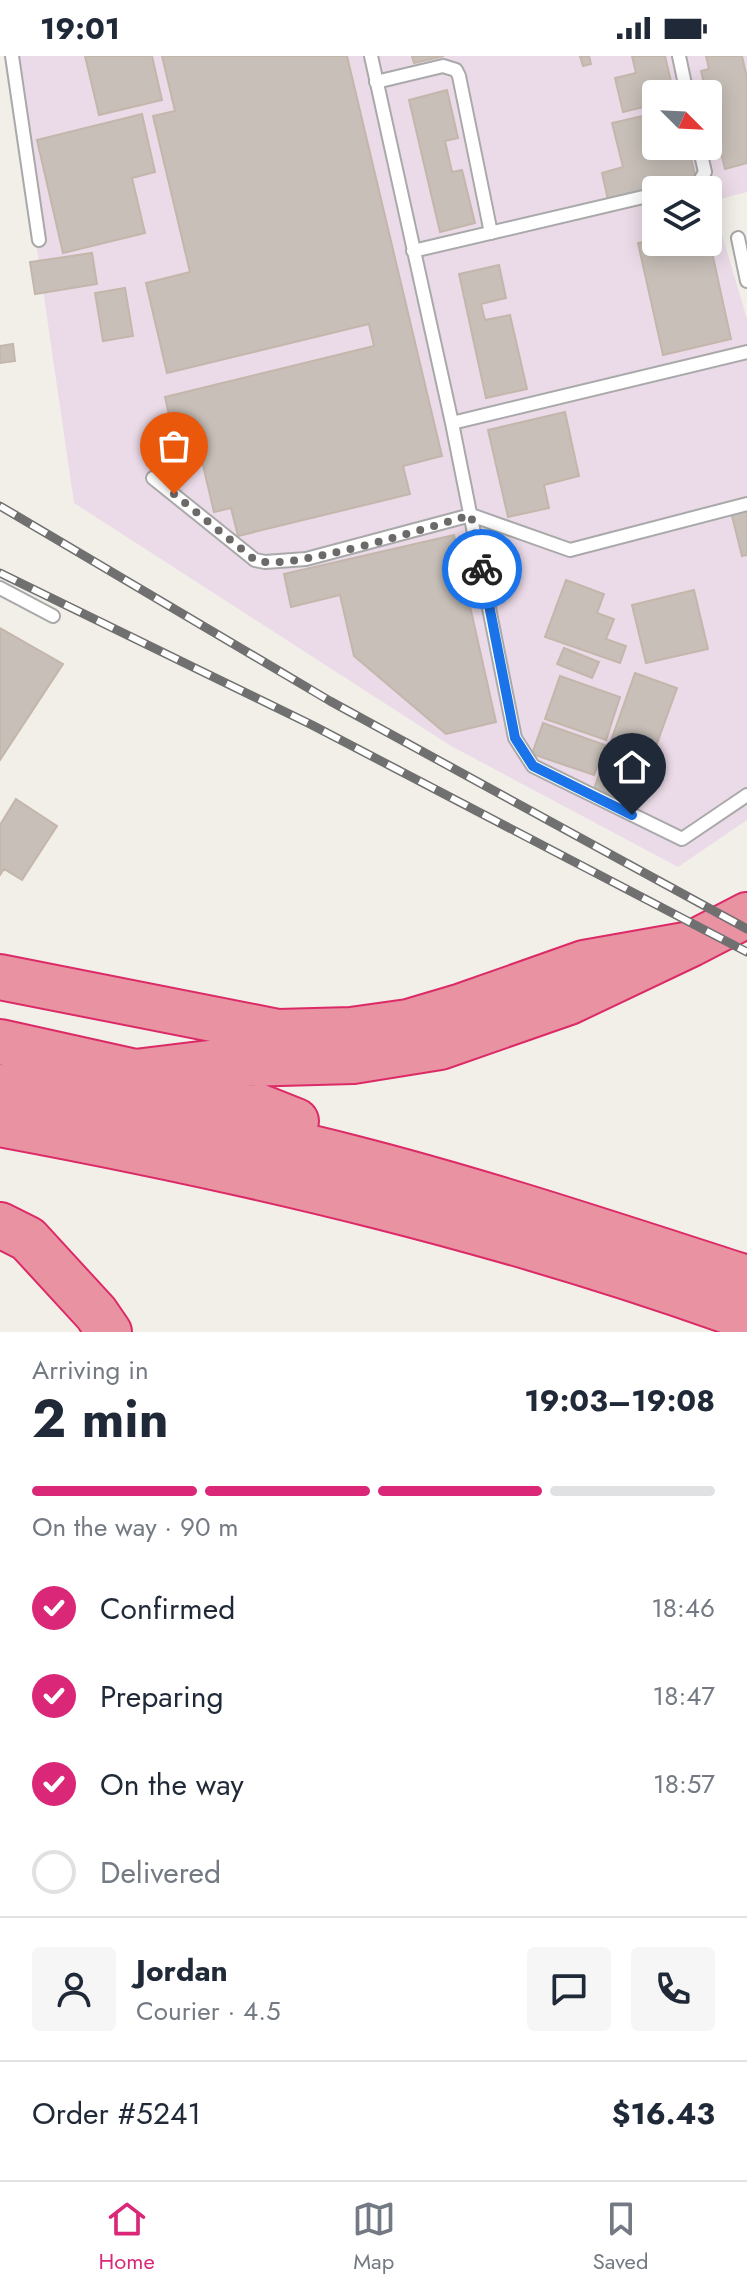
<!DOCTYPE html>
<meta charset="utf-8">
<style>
:root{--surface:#fff;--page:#f6f6f7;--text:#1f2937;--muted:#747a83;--line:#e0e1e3;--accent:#db2777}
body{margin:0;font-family:Jost,sans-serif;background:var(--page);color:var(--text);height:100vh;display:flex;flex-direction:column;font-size:30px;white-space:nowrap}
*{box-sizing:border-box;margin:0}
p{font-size:26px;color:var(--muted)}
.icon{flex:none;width:44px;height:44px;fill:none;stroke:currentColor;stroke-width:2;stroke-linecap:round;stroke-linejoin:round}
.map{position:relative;height:1276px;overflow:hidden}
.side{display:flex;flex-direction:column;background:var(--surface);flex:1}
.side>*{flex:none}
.needle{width:52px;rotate:114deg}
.buttons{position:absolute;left:642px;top:24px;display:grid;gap:16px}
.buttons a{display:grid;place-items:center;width:80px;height:80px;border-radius:8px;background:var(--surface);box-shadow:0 4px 20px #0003;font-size:40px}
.pin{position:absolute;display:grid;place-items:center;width:68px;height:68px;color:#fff;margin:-82px -34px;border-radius:50% 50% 50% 0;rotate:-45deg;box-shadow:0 0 8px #0007}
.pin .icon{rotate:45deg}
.courier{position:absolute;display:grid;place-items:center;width:80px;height:80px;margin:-40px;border:6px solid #1a73e8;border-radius:50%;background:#fff;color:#222;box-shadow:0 2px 10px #0007}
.headline em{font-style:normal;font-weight:700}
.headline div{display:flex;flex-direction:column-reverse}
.headline{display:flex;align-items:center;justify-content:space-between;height:136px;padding:0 32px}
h1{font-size:52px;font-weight:700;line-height:60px}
.bar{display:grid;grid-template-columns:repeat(4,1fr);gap:12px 8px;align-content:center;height:96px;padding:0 32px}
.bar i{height:10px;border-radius:6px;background:var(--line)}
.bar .active{background:var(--accent)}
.bar p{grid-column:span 4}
.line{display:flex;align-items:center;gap:20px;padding:0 32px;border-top:2px solid var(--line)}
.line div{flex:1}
.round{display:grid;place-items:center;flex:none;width:84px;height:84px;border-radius:8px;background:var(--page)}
ol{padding:0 32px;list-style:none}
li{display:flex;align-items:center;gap:24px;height:88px}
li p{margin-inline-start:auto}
li .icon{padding:8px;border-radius:50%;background:var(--accent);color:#fff;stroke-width:4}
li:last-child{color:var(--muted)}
li i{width:44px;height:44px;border:4px solid var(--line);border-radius:50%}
.status{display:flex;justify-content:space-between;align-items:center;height:56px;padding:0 40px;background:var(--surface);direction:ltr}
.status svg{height:22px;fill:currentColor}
.menu{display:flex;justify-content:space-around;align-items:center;height:112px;border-top:2px solid var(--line);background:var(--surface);font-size:22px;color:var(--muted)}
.menu a{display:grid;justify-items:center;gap:4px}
.menu .active{color:var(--accent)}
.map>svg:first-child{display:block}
</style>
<div class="status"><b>19:01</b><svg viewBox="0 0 49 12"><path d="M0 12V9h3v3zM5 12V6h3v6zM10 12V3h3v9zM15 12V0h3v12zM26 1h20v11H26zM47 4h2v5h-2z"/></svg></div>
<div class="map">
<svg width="747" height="1276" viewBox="0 0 747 1276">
<rect width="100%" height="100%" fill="#f2efe9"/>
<path fill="#ebdbe8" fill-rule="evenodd" d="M9,0H747V136L712,145L747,263V764L678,811L451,690L74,447ZM656,38H708V90H656ZM656,134H708V186H656Z"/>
<path fill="#c7bfb8" stroke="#c4b6ab" stroke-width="2" d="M85,0H152L162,44L99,59Z
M162,0H347L442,400L403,410L410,438L238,480L231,452L214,456L201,401L180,406L165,341L374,290L369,268L167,317L146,227L190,216L153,60L175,55Z
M412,0H444L414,7Z
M580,0H589L591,8L583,10Z
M632,0H665L674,38H656V48L623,56L615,22L636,17Z
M706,0H742L747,22V107L725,113L701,15L709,13Z
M447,34L458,82L445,85L452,116L462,114L475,167L440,176L409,44Z
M656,57V90H688L696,123L608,144L602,117L623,111L612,67Z
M142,58L155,116L132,122L145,177L63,197L37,84Z
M708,178L731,283L663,299L638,187L656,183V186H708Z
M92,197L97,228L35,238L30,206Z
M499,209L506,242L481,248L485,264L510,259L527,333L486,342L459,218Z
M125,232L133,280L103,285L95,237Z
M13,288L15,305L0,307V290Z
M565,356L579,420L544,429L549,452L508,461L488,374Z
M747,452V499L742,500L731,456Z
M454,479L496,666L446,678L354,600L340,539L291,551L284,518Z
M566,524L604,538L597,557L614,563L606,583L626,590L620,607L545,581Z
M694,534L708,593L646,607L632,549Z
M0,572L63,608L0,704Z
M564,592L599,606L592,622L557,608Z
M635,617L677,632L655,693L643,688L623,744L594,733Z
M560,620L620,641L606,684L545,663Z
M543,667L605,689L594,719L532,698Z
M16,743L57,770L22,824L4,813L0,819V769Z"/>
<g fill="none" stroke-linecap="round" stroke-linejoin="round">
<defs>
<path id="service" d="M12,0L39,184
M371,0L452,367L515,682L533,710L682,783L747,739
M679,0L687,38
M376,26L443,10L456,14L459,20L491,177
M672,134L698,128L705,116L699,90
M738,182L747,225
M413,195L656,138
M452,367L747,296
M153,422L255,504L265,506L306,503L471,459L570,494L747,448
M0,532L53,560"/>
<path id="motorway" d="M0,921L278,976L351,974L408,966L462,950L584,907L691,888
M0,986L135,1016L243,1044L296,1065
M135,1016L217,1006L243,1008L353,1005L440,991L569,946L691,888L747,859
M0,1031C118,1053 236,1072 352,1102C485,1136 616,1180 747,1222
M0,1068C253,1115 504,1174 747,1262
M0,1169L28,1183L96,1257L109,1276"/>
</defs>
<use href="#service" stroke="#a9a9a9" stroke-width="16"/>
<use href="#motorway" stroke="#dc2a67" stroke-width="48"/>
<use href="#service" stroke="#fff" stroke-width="12"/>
<use href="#motorway" stroke="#e892a2" stroke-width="44"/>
<defs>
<path id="rail" d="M0,450L330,645L747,873
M0,517L312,669L747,896"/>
</defs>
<use href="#rail" stroke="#707070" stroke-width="9"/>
<use href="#rail" stroke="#fff" stroke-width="6" stroke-dasharray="18" stroke-linecap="butt"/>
</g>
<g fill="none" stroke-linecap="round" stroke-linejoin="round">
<path stroke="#6b6a68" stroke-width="8" stroke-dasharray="0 14.4" d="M174,438L255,504C287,517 432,470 471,459L482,513"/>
<path stroke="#1a73e8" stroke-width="10" d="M482,513L515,682L533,710L632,759"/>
</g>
</svg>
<div class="buttons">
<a><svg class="needle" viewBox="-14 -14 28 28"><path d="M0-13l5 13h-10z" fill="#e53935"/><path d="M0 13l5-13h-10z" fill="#747a83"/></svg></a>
<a><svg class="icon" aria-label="layers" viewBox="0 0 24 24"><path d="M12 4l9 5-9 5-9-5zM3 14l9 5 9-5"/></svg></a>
</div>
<div class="pin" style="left:174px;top:438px;background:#ea580c"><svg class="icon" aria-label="bag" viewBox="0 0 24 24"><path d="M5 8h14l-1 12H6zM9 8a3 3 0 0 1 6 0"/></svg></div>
<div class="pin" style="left:632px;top:759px;background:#1f2937"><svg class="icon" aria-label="home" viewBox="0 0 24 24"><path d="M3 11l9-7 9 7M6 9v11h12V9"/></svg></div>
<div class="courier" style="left:482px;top:513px"><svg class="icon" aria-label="bike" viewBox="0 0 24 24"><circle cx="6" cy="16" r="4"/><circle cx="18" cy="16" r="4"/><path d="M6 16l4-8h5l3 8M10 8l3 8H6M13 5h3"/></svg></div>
</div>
<section class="side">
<div class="headline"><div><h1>2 min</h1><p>Arriving in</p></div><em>19:03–19:08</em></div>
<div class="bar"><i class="active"></i><i class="active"></i><i class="active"></i><i></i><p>On the way · 90 m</p></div>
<ol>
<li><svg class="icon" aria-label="check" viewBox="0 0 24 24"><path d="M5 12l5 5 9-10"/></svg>Confirmed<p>18:46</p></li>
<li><svg class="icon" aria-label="check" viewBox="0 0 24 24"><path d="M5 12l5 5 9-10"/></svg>Preparing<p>18:47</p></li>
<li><svg class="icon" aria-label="check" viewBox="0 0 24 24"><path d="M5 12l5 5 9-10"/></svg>On the way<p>18:57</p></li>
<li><i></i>Delivered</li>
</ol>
<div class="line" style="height:144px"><a class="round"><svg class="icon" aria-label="person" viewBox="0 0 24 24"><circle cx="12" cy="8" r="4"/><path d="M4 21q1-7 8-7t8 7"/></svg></a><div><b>Jordan</b><p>Courier · 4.5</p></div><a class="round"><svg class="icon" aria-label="chat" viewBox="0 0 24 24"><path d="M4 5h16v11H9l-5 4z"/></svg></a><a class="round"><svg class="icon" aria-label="phone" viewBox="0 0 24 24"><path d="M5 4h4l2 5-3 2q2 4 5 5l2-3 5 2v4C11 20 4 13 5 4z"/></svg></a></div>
<div class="line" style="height:104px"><div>Order #5241</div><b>$16.43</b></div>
</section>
<nav class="menu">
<a class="active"><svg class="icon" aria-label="home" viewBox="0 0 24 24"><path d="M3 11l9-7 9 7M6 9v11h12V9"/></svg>Home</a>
<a><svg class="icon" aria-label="map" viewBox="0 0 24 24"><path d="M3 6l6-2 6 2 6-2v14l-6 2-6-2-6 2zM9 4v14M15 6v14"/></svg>Map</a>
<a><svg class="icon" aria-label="saved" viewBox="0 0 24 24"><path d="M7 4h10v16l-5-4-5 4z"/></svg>Saved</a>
</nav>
